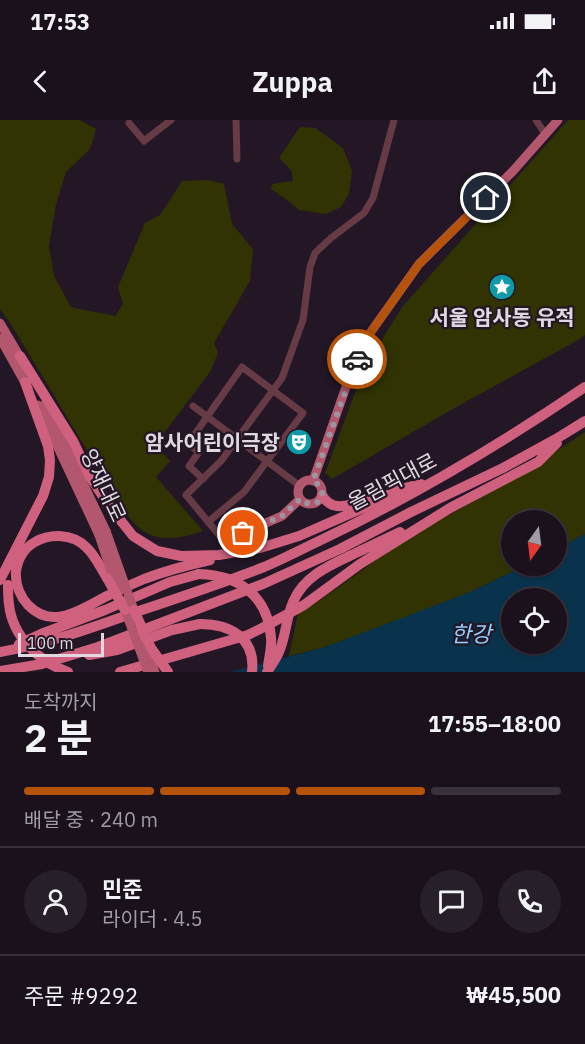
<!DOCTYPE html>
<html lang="ko">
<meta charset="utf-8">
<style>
:root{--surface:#1a111c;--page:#271f29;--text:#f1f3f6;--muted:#9f9da3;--line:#38313b;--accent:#b45309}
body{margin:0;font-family:"IBM Plex Sans","Noto Sans KR",sans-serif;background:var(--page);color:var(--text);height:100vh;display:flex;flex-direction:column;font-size:22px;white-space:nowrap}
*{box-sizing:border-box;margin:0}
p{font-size:20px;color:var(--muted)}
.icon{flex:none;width:33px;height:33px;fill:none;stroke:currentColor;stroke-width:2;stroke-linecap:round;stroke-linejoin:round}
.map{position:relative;height:552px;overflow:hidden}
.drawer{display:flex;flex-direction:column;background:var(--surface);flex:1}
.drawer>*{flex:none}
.needle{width:39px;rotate:194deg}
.fabs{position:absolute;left:501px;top:390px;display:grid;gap:12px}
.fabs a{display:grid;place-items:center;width:66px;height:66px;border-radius:50%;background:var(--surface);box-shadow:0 2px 4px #0004,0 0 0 2px var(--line);font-size:30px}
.scale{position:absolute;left:18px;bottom:15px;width:86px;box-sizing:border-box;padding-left:6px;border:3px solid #e0d7e1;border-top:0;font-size:16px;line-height:21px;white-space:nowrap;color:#e0d7e1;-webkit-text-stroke:4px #231725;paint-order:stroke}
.pin{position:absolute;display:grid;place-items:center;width:51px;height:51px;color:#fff;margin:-26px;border:3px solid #fff;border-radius:50%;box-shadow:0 2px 6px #0007}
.courier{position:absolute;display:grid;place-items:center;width:60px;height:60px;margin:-30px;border:4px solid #b45309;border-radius:50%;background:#fff;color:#222;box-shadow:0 2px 8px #0007}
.summary em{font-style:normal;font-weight:700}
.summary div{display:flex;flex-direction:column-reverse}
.summary{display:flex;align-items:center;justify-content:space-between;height:102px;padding:0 24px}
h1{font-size:39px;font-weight:700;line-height:45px}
.bar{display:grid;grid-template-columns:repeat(4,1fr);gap:9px 6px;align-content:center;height:72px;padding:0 24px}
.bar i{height:8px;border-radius:4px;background:var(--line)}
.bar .current{background:var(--accent)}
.bar p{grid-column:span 4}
.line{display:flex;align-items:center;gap:15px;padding:0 24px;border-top:2px solid var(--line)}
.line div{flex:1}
.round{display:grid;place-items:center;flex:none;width:63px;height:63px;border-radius:32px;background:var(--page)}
.status{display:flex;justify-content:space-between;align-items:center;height:42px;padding:0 30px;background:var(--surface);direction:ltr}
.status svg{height:16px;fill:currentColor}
header{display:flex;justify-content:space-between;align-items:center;height:78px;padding:0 24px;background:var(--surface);font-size:27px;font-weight:700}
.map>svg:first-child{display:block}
</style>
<div class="status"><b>17:53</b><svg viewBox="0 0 49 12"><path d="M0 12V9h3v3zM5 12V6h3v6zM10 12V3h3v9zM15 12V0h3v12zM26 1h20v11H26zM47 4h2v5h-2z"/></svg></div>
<header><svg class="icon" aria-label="back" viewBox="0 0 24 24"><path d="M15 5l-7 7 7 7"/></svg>Zuppa<svg class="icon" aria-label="share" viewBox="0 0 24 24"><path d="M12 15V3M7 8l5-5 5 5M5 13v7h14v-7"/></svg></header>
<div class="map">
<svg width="585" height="552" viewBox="0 0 585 552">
<rect width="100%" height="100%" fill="#231725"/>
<path fill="#313402" d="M0,0H79L96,9L90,29L66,52L56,84L49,126L54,156L71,187C85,191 100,192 115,196L123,184L118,167L145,103L160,95L182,61L209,60L224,64L232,104L253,129L250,161L214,223L218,233L210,252L155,325L170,341L156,357L203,411C181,418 157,424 138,407C132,402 127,394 122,388L12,206L0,189Z
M568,0H585V215L578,220L451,290L332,359L325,353L364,249L402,187Z
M300,7L315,8L343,28L352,51L349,74L341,87L326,94L299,90L290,82L271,69L272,64L293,61L292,51L279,38Z
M585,312V414L557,429L556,400H512V446H524L468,473L385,505L322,528L289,536L298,493L313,485L364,449L394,426L500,366L539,343Z"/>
<path fill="#09324c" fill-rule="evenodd" d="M585,414V552H230L322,528L468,473L524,446H556L557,429ZM512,478H556V524H512Z"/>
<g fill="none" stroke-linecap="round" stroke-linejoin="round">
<path stroke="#673b45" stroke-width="7" d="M236,0L237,39
M536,0L546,15
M129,3L144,21L171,0
M193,286L300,366
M203,359L189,346L199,332L188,324L242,247L303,293L244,372L208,402
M224,421L186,375L221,341L282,258L303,200L310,147L315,133L331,118L364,93L373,78L394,0"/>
<path stroke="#b2576e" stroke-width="9" d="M0,203L23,242
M0,218L28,268
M45,284L106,411
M38,285L99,415
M298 372a12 12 0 1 1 24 0a12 12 0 1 1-24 0Z
M313,361L354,244L368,216L419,144L513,51L558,0
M224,421L282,396L300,379"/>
<path stroke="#cf617e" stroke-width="10" d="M20,236L73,321L90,357L110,387L133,416L157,431L181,436L219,435L260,428L299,416L363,388L400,369L421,364
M322,375C333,396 357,382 374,376
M362,430L400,412
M107,458C100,447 95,435 86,427C73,414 51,413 35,422C24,428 18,439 16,451C15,464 19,475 28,485C53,511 81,489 107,476C119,470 132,464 144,459C165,451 188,445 210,440
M0,460L43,376L49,357L50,340L48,326L25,262
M19,524L41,514L105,490L170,462L199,454
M0,532C48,524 94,507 139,491C181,477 223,463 264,447C283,439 302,429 321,420C414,376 501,324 585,267
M89,535L117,530L172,510L200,504
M0,551L42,544L98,527L263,464L340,429L411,392L503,348L556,319L585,301
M120,552L248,515L264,507L304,485L360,444L450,388L538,342L557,323"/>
<path stroke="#b2576e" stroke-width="9" d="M106,411L136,496
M99,415L118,472
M123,485L148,552
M145,523L155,552"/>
<path stroke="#cf617e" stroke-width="10" d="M199,454C239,455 268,476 271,518C272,527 269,537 268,546
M107,458L125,490
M8,465C8,471 8,478 9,484C12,516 39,542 68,552
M134,490L151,528L168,552
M200,504C230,504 256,518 252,552
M267,552C271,546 276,539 279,532C286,516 286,498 293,482C305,453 336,443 362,430"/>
</g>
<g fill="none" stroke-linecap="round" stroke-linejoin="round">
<path stroke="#9e949f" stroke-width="6" stroke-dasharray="0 10.8" d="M243,413L282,396L300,379C317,394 333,371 313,361L357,239"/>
<path stroke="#b45309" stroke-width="8" d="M357,239L368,216L419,144L486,78"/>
</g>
<defs>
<symbol id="sight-disc" viewBox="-11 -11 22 22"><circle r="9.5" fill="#0f9aa8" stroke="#231725"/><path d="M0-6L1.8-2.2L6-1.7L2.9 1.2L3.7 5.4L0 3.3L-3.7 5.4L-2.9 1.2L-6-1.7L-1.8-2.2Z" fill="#fff"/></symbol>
<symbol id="theatre-disc" viewBox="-11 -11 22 22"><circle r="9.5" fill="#0f9aa8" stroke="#231725"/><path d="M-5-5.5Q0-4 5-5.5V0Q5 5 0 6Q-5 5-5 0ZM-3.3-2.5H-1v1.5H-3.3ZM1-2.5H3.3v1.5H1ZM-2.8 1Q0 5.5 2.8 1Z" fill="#fff"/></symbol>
</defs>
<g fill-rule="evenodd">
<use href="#sight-disc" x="487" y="152" width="30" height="30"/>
<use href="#theatre-disc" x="284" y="307" width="30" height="30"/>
</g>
<g text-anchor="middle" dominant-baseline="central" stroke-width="4.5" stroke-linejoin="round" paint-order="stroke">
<g font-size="21" font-weight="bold" fill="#e0d7e1" stroke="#231725">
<text x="502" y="197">서울 암사동 유적</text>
<text x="280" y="322" text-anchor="end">암사어린이극장</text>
</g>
<g font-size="21" fill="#e0d7e1" stroke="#231725">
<text transform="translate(392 361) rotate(-28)">올림픽대로</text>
<text transform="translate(104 365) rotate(65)">양재대로</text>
</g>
<g font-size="22" font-style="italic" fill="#92cdfb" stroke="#231725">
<text x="471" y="513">한강</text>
</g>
</g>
</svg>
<div class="fabs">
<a><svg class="needle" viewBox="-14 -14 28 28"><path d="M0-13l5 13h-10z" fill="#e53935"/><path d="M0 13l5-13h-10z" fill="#9f9da3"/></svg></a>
<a><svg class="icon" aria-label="locate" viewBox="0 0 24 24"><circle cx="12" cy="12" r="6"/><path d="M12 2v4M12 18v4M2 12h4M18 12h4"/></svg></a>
</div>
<div class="scale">100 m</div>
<div class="pin" style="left:243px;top:413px;background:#ea580c"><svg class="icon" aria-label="bag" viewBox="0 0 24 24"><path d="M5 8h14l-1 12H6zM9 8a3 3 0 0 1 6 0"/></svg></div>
<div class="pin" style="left:486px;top:78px;background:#1f2937"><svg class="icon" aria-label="home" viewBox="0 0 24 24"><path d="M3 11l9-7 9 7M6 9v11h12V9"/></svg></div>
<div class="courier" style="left:357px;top:239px"><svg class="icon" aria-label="car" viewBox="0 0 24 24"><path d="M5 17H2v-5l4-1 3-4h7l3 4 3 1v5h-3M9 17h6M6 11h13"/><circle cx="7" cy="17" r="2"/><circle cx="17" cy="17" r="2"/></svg></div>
</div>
<section class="drawer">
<div class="summary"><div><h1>2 분</h1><p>도착까지</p></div><em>17:55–18:00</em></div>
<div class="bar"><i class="current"></i><i class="current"></i><i class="current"></i><i></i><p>배달 중 · 240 m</p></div>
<div class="line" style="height:108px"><a class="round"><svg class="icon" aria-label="person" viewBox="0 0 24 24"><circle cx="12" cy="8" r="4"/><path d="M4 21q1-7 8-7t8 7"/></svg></a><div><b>민준</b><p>라이더 · 4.5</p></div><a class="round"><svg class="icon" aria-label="chat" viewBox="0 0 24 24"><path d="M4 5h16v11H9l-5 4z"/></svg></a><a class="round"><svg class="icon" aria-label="phone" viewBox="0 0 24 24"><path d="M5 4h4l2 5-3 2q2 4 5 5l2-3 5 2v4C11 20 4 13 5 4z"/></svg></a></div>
<div class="line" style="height:78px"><div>주문 #9292</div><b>₩45,500</b></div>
</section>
